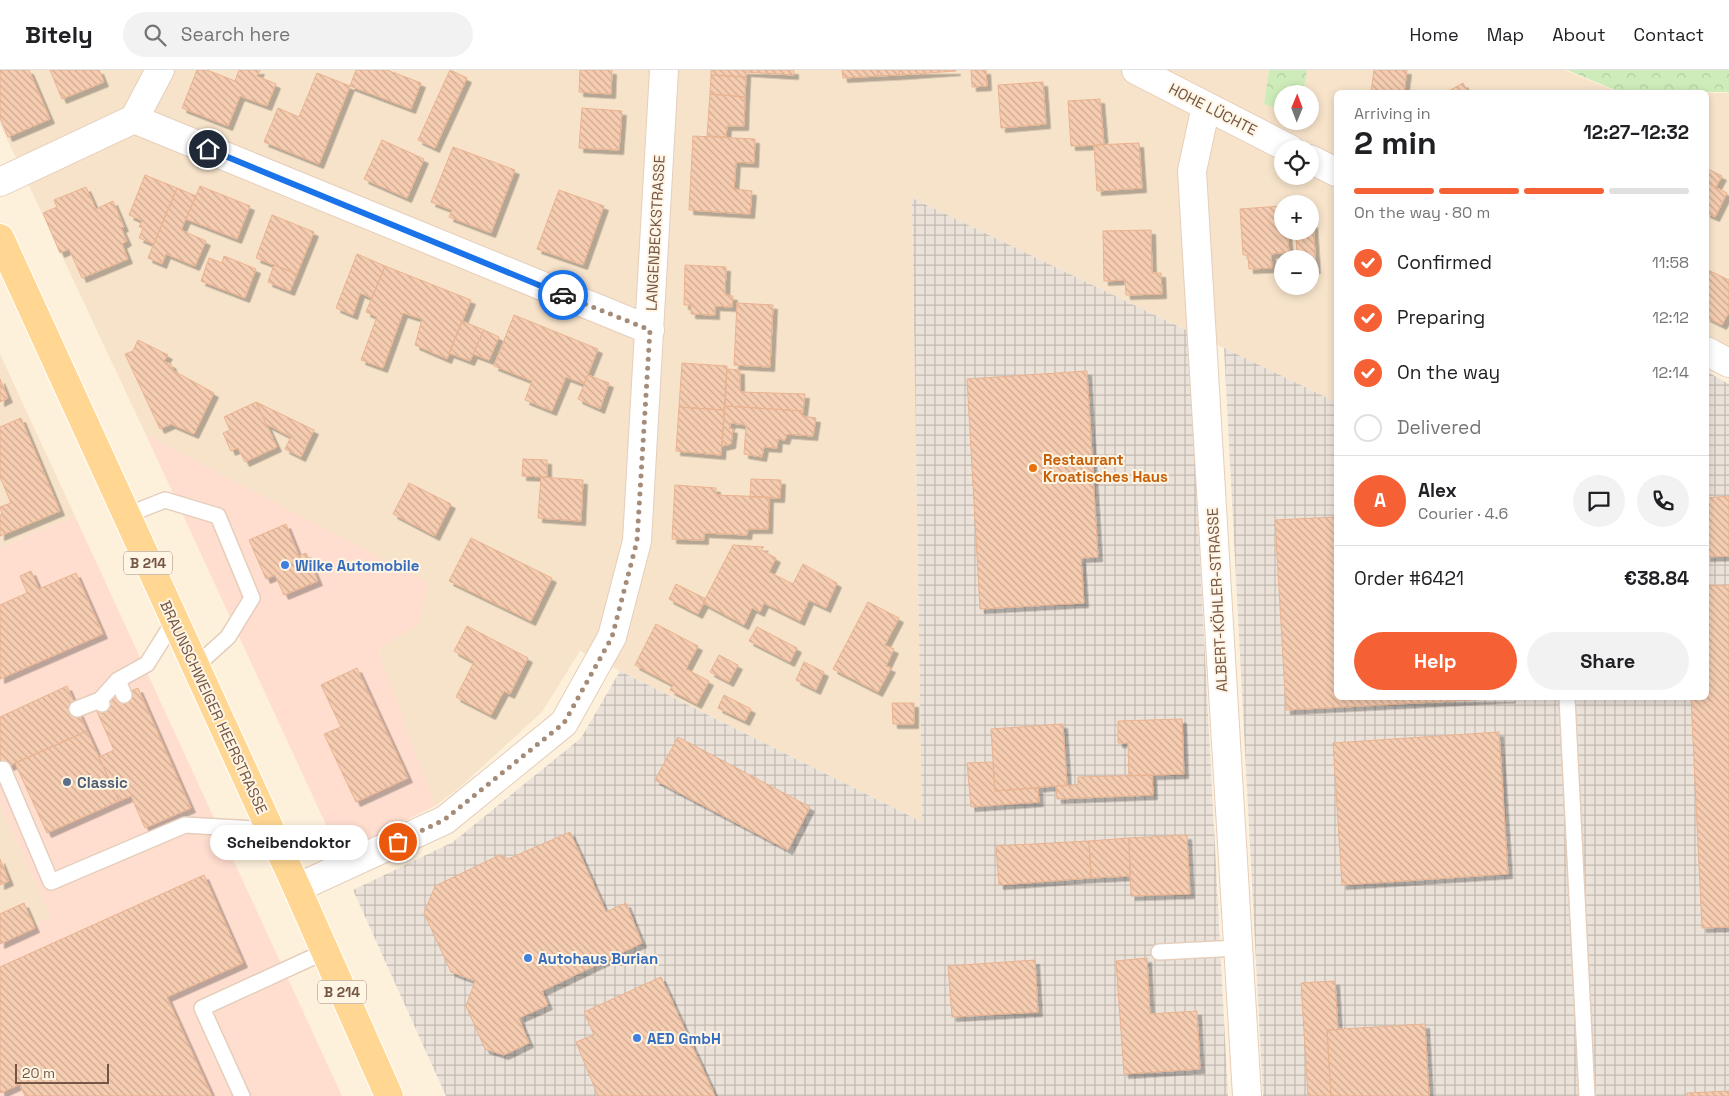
<!DOCTYPE html>
<meta charset="utf-8">
<style>
:root{--surface:#fff;--page:#f2f2f2;--text:#202124;--muted:#757577;--line:#e0e0e0;--accent:#f56035}
body{margin:0;font-family:"Space Grotesk",sans-serif;background:var(--page);color:var(--text);height:100vh;display:flex;flex-direction:column;font-size:19px;white-space:nowrap}
*{box-sizing:border-box;margin:0}
p{font-size:16px;color:var(--muted)}
.icon{flex:none;width:28px;height:28px;fill:none;stroke:currentColor;stroke-width:2;stroke-linecap:round;stroke-linejoin:round}
.map{position:relative;flex:1;overflow:hidden}
.sheet{position:absolute;left:1334px;top:20px;width:375px;height:610px;display:flex;flex-direction:column;background:var(--surface);border-radius:8px;box-shadow:0 2px 8px #0003}
.sheet>*{flex:none}
.needle{width:32px;rotate:1deg}
.fabs{position:absolute;left:1274px;top:15px;display:grid;gap:10px}
.fabs a{display:grid;place-items:center;width:45px;height:45px;border-radius:50%;background:var(--surface);box-shadow:0 2px 8px #0003;font-size:25px}
.scale{position:absolute;left:15px;bottom:12px;width:94px;box-sizing:border-box;padding-left:5px;border:2px solid #755543;border-top:0;font-size:14px;line-height:18px;white-space:nowrap;color:#755543;-webkit-text-stroke:4px #fff5e5;paint-order:stroke}
.pin{position:absolute;display:grid;place-items:center;width:42px;height:42px;color:#fff;margin:-21px;border:2px solid #fff;border-radius:50%;box-shadow:0 1px 5px #0007}
.courier{position:absolute;display:grid;place-items:center;width:50px;height:50px;margin:-25px;border:4px solid #1a73e8;border-radius:50%;background:#fff;color:#222;box-shadow:0 1px 6px #0007}
.bubble{position:absolute;height:35px;border-radius:18px;background:var(--surface);box-shadow:0 2px 8px #0003;font-size:16px;font-weight:600;line-height:35px;text-align:center}
.head em{font-style:normal;font-weight:600}
.head div{display:flex;flex-direction:column-reverse}
.head{display:flex;align-items:center;justify-content:space-between;height:85px;padding:0 20px}
h1{font-size:32px;font-weight:600;line-height:38px}
.bar{display:grid;grid-template-columns:repeat(4,1fr);gap:8px 5px;align-content:center;height:60px;padding:0 20px}
.bar i{height:6px;border-radius:4px;background:var(--line)}
.bar .active{background:var(--accent)}
.bar p{grid-column:span 4}
.line{display:flex;align-items:center;gap:12px;padding:0 20px;border-top:1px solid var(--line)}
.line div{flex:1}
.round{display:grid;place-items:center;flex:none;width:52px;height:52px;border-radius:26px;background:var(--page)}
ol{padding:0 20px;list-style:none}
li{display:flex;align-items:center;gap:15px;height:55px}
li p{margin-inline-start:auto}
li .icon{padding:5px;border-radius:50%;background:var(--accent);color:#fff;stroke-width:4}
li:last-child{color:var(--muted)}
li i{width:28px;height:28px;border:2px solid var(--line);border-radius:50%}
.cta{display:flex;gap:10px;margin-top:auto;padding:10px 20px}
.cta a{flex:1;height:58px;border-radius:30px;background:var(--accent);color:#fff;font-size:20px;font-weight:600;line-height:58px;text-align:center}
.cta a+a{background:var(--page);color:var(--text)}
header{display:flex;align-items:center;gap:30px;box-sizing:border-box;height:70px;padding:0 25px;background:var(--surface);border-bottom:1px solid var(--line)}
header strong{font-size:24px}
nav{display:flex;gap:28px;margin-inline-start:auto;font-size:18px}
.search{width:350px;height:45px;background:var(--page);display:flex;align-items:center;gap:12px;box-sizing:border-box;padding:0 18px;border-radius:28px;color:var(--muted);font-size:19px}
.map>svg:first-child{display:block}
</style>
<header>
<strong>Bitely</strong>
<div class="search"><svg class="icon" aria-label="search" viewBox="0 0 24 24"><circle cx="10" cy="10" r="6"/><path d="M15 15l6 6"/></svg>Search here</div>
<nav><a>Home</a><a>Map</a><a>About</a><a>Contact</a></nav>
</header>
<div class="map">
<svg width="1729" height="1026" viewBox="0 0 1729 1026">
<defs>
<pattern id="industrial-grid" width="8" height="8" patternUnits="userSpaceOnUse" patternTransform="scale(1.25)"><rect width="8" height="8" fill="#ebe2da"/><path d="M0 4h8M4 0v8" fill="none" stroke="#c3bab2"/></pattern>
<pattern id="forest-crowns" width="20" height="18" patternUnits="userSpaceOnUse" patternTransform="scale(1.25)"><rect width="20" height="18" fill="#ceecba"/><path d="M2 6a3 3 0 1 1 6 0M12 15a3 3 0 1 1 6 0" fill="none" stroke="#b4cca1"/></pattern>
<pattern id="building-back-hatch" width="6" height="6" patternUnits="userSpaceOnUse" patternTransform="scale(1.25)"><rect width="6" height="6" fill="#f6cdb1"/><path d="M-1 5l2 2M0 0l6 6M5-1l2 2" fill="none" stroke="#cca992"/></pattern>
<filter id="shadow"><feDropShadow dx="4.5" dy="4.5" stdDeviation="0" flood-color="#0004"/></filter>
</defs>
<rect width="100%" height="100%" fill="#fef1dc"/>
<path fill="#f7e3ca" fill-rule="evenodd" d="M0,0H1269L1264,33L1282,40V51H1310V24H1303L1307,0H1564L1618,22H1336V332L912,128L922,752L580,581L542,642L458,719L435,736L378,580L419,553L428,513L146,365L0,54ZM1282,79H1310V106H1282ZM1282,134H1310V161H1282ZM1282,189H1310V216H1282Z
M1706,23H1729V279L1706,268Z
M0,284L75,446L0,478Z
M0,736L51,847L0,869Z"/>
<path fill="#ffded0" d="M146,365L429,513L419,553L378,580L435,736L339,783Z
M75,446L342,1026H0V869L51,847L0,736V478Z"/>
<path fill="url(#industrial-grid)" d="M912,128L1188,261L1228,1026H446L353,820L453,772L581,668L620,601L922,752Z
M1224,278L1336,332V628H1706V301L1729,314V1026H1263Z"/>
<path fill="url(#forest-crowns)" d="M1269,0H1307L1303,24H1282V40L1264,34Z
M1567,0H1729V22H1620Z"/>
<path fill="url(#building-back-hatch)" stroke="#eab390" filter="url(#shadow)" d="M0,0H29L50,49L8,67L0,48Z
M50,0H99L104,12L62,29Z
M197,0H207L235,11L239,0H260L257,6L276,14L267,36L240,26L228,56L182,38Z
M356,0H387L421,13L411,39L350,16Z
M450,0L467,8L435,78L418,70Z
M580,0H612L611,24L579,22Z
M711,0H794V5L746,2V7L711,5Z
M842,0H877L878,6L843,8Z
M877,0H899V5L878,6Z
M899,0H956V1L899,5Z
M971,0H986L987,16L972,17Z
M1374,0H1407L1404,22H1371Z
M317,3L350,16L319,94L264,72L278,38L299,47Z
M711,5L746,7L745,27L710,24Z
M1043,12L1046,54L1001,58L998,15Z
M1463,13L1468,22H1447Z
M710,24L745,27L744,56H727L726,67L707,66Z
M1100,29L1104,75L1071,76L1068,31Z
M582,38L622,41L619,80L579,78Z
M693,66L755,69L754,93L736,92L734,119L752,121L750,144L689,140Z
M382,70L424,89L407,128L364,109Z
M1139,73L1142,118L1097,121L1094,75Z
M453,77L515,100L491,163L449,147L452,140L431,132Z
M1706,98L1722,106L1716,117L1706,112Z
M145,105L177,118L154,174L139,168L143,158L139,157L142,151L129,145Z
M1706,112L1727,123L1715,147L1706,143Z
M200,116L250,136L237,169L186,149Z
M86,117L96,139L113,131L124,157L121,158L127,171L122,174L128,189L82,208L69,179L60,183L43,143L57,137L54,130Z
M177,118L196,126L181,160L206,171L195,196L166,184L162,194L148,188Z
M559,120L604,136L583,195L537,179Z
M1282,136V161H1287L1289,182L1271,184L1272,198L1249,199L1248,185H1243L1240,139Z
M272,145L314,162L297,204L256,188Z
M1313,153L1316,199H1310V189H1297L1296,161H1310V154Z
M1151,160L1152,203H1161L1162,224L1126,225L1125,210L1104,211L1103,161Z
M357,184L385,196L372,228L360,223L353,245L336,238Z
M224,186L256,199L245,228L201,211L209,188L222,193Z
M274,195L297,204L290,221L268,212Z
M685,195L726,197L725,225L733,226L732,237L715,236V245L691,244V235H684Z
M385,196L471,230L447,289L415,275L422,249L403,243L383,298L361,290L377,247L366,242Z
M1706,199L1729,210V242L1722,255L1706,247Z
M737,233L773,235L770,297L734,295Z
M514,245L598,279L584,314L566,307L552,341L525,330L532,311L494,296Z
M462,251L484,260L470,291L449,283Z
M484,260L499,267L489,290L473,284Z
M138,270L168,285L164,291L171,294L174,301L214,323L194,364L171,354L160,359L125,284L133,281Z
M682,293L727,296L724,340L679,337Z
M727,299L740,300V322L805,324L803,341L725,336Z
M1087,301L1098,487L1081,488L1084,533L980,539L967,309Z
M588,305L609,313L600,339L578,329Z
M0,309L8,328L0,332Z
M256,332L314,360L301,387L285,379L291,367L266,354Z
M256,332L277,377L245,392L238,378L231,381L223,363L230,360L224,347Z
M725,336L803,341L802,346L816,348L813,366L787,364L785,370L778,369L777,378L764,377L762,387L744,384L746,355L731,353L729,358L733,359L731,374L722,376Z
M679,337L724,340L721,385L676,381Z
M21,348L60,441L0,466V445L2,444L0,437L11,433L0,407V357Z
M523,389L547,390V407L522,406Z
M541,407L583,410L581,451L538,448Z
M751,409L781,410L780,428L750,427Z
M409,413L451,434L435,466L393,444Z
M675,415L716,418V425L769,427L768,459H748L747,465L704,463V470L672,469Z
M1729,426V486L1706,487V428Z
M1336,447V628H1511L1286,640L1275,450Z
M286,454L299,486L306,483L318,511L284,525L275,505L266,509L249,470Z
M471,468L552,508L531,551L449,511Z
M733,475L764,477L761,480L776,488L769,502L793,514L803,494L837,513L826,538L809,530L800,551L764,533L760,542L752,538L744,555L703,533Z
M31,501L39,519L76,503L103,564L0,609V535L27,523L20,506Z
M676,514L706,529L698,544L669,529Z
M1729,515V857L1702,858L1691,628H1706V516Z
M868,532L899,548L885,575L894,579L886,596L891,598L878,622L833,599Z
M656,554L698,576L686,599L709,611L697,634L670,620L673,615L635,595Z
M467,556L528,588L510,624L504,621L491,645L456,627L474,592L454,581Z
M757,557L797,578L790,592L749,571Z
M719,585L738,595L729,612L710,602Z
M804,592L824,602L816,620L796,610Z
M357,598L408,708L356,732L324,664L341,657L321,615Z
M67,616L87,661L0,700V647Z
M138,618L191,738L145,758L131,726L119,731L99,687L114,680L95,637Z
M724,625L751,639L745,651L718,638Z
M892,633H914V654H893Z
M1182,649L1184,704L1129,706L1128,673H1118V651Z
M1063,654L1067,715L995,721L991,659Z
M87,661L119,731L47,763L15,693Z
M1499,662L1508,804L1342,815L1333,673Z
M678,667L810,737L788,780L655,710Z
M993,692L995,721L1038,718L1039,732L971,737L967,693Z
M1152,705L1153,725L1057,729L1056,716L1078,715V707Z
M570,762L606,842L626,833L642,873L542,921L548,935L519,948L529,973L504,985L485,979L466,936L475,911L451,902L424,843L435,816L500,785L508,789Z
M1187,765L1190,824L1131,826L1129,768Z
M1129,768L1130,806L1091,808L1089,771Z
M1089,771L1091,808L999,815L996,776Z
M0,789L9,811L0,815Z
M204,805L243,893L167,927L212,1026H25L20,1014L1,1023L0,1020V897Z
M24,833L35,858L0,874V844Z
M1147,888L1150,944L1197,941L1200,999L1124,1004L1116,891Z
M1035,890L1038,942L952,947L948,896Z
M661,907L715,1026H598L576,972L594,965L584,942Z
M1335,911L1338,960H1327L1331,1026H1308L1301,913Z
M1425,954L1429,1026H1331L1327,960Z
M1729,1021V1026H1687V1023Z"/>
<g fill="none" stroke-linecap="round" stroke-linejoin="round">
<defs>
<path id="service" d="M127,445L165,430L218,446L252,528L228,567L196,596
M118,610L124,625
M1567,628L1587,1026
M100,630L118,610L147,594L174,551
M77,639L100,630L102,634
M3,699L51,812L185,755L271,760
M1159,882L1238,878
M242,1026L202,938L324,882"/>
<path id="minor" d="M1136,0L1290,79
M1206,36L1192,101L1247,1026
M134,49L650,260
M1310,89L1336,102
M0,112L134,49L160,0
M1706,281L1729,293
M297,818L445,750L564,653L612,567L637,471L664,0"/>
<path id="primary" d="M0,168L297,818L389,1026"/>
</defs>
<use href="#service" stroke="#e5cebb" stroke-width="18"/>
<use href="#minor" stroke="#e5cebb" stroke-width="30"/>
<use href="#primary" stroke="#fff" stroke-width="30"/>
<use href="#service" stroke="#fff" stroke-width="15"/>
<use href="#minor" stroke="#fff" stroke-width="28"/>
<use href="#primary" stroke="#ffd793" stroke-width="28"/>
</g>
<g fill="none" stroke-linecap="round" stroke-linejoin="round">
<path stroke="#a58c79" stroke-width="5" stroke-dasharray="0 9" d="M398,772L444,750L564,653L612,567L637,471L650,260L563,225"/>
<path stroke="#1a73e8" stroke-width="6" d="M208,79L563,225"/>
</g>
<circle fill="#e8710a" stroke="#fff5e5" stroke-width="2" cx="1033" cy="398" r="5"/>
<g fill="#3f7fe0" stroke="#fff5e5" stroke-width="2">
<circle cx="285" cy="495" r="5"/>
<circle cx="528" cy="888" r="5"/>
<circle cx="637" cy="968" r="5"/>
</g>
<circle fill="#5c6f8a" stroke="#fff5e5" stroke-width="2" cx="67" cy="712" r="5"/>
<g text-anchor="middle" dominant-baseline="central" stroke-width="4" stroke-linejoin="round" paint-order="stroke">
<g fill="#fff5e5" stroke="#9e8574" stroke-width="1">
<rect x="124" y="481.5" width="48" height="23" rx="4"/>
<rect x="318" y="910.5" width="48" height="23" rx="4"/>
</g>
<g font-size="14" font-weight="bold" fill="#755543">
<text x="148" y="493">B 214</text>
<text x="342" y="922">B 214</text>
</g>
<g font-size="15" fill="#755543" stroke="#fff5e5">
<text transform="translate(1213 39) rotate(27)">HOHE LÜCHTE</text>
<text transform="translate(655 163) rotate(-87)">LANGENBECKSTRASSE</text>
<text transform="translate(1217 530) rotate(-93)">ALBERT-KÖHLER-STRASSE</text>
<text transform="translate(214 637) rotate(65)">BRAUNSCHWEIGER HEERSTRASSE</text>
</g>
<g font-size="15" font-weight="bold" fill="#c56008" stroke="#fff5e5" text-anchor="start">
<text x="1043" y="389">Restaurant<tspan x="1043" dy="17">Kroatisches Haus</tspan></text>
</g>
<g font-size="15" font-weight="bold" fill="#366cbe" stroke="#fff5e5" text-anchor="start">
<text x="295" y="495">Wilke Automobile</text>
<text x="538" y="888">Autohaus Burian</text>
<text x="647" y="968">AED GmbH</text>
</g>
<g font-size="15" font-weight="bold" fill="#4e5e75" stroke="#fff5e5" text-anchor="start">
<text x="77" y="712">Classic</text>
</g>
</g>
</svg>
<div class="fabs">
<a><svg class="needle" viewBox="-14 -14 28 28"><path d="M0-13l5 13h-10z" fill="#e53935"/><path d="M0 13l5-13h-10z" fill="#757577"/></svg></a>
<a><svg class="icon" aria-label="locate" viewBox="0 0 24 24"><circle cx="12" cy="12" r="6"/><path d="M12 2v4M12 18v4M2 12h4M18 12h4"/></svg></a>
<a>+</a>
<a>−</a>
</div>
<div class="scale">20 m</div>
<div class="pin" style="left:398px;top:772px;background:#ea580c"><svg class="icon" aria-label="bag" viewBox="0 0 24 24"><path d="M5 8h14l-1 12H6zM9 8a3 3 0 0 1 6 0"/></svg></div>
<div class="pin" style="left:208px;top:79px;background:#1f2937"><svg class="icon" aria-label="home" viewBox="0 0 24 24"><path d="M3 11l9-7 9 7M6 9v11h12V9"/></svg></div>
<div class="courier" style="left:563px;top:225px"><svg class="icon" aria-label="car" viewBox="0 0 24 24"><path d="M5 17H2v-5l4-1 3-4h7l3 4 3 1v5h-3M9 17h6M6 11h13"/><circle cx="7" cy="17" r="2"/><circle cx="17" cy="17" r="2"/></svg></div>
<div class="bubble" style="left:210px;top:755px;width:158px">Scheibendoktor</div>
<section class="sheet">
<div class="head"><div><h1>2 min</h1><p>Arriving in</p></div><em>12:27–12:32</em></div>
<div class="bar"><i class="active"></i><i class="active"></i><i class="active"></i><i></i><p>On the way · 80 m</p></div>
<ol>
<li><svg class="icon" aria-label="check" viewBox="0 0 24 24"><path d="M5 12l5 5 9-10"/></svg>Confirmed<p>11:58</p></li>
<li><svg class="icon" aria-label="check" viewBox="0 0 24 24"><path d="M5 12l5 5 9-10"/></svg>Preparing<p>12:12</p></li>
<li><svg class="icon" aria-label="check" viewBox="0 0 24 24"><path d="M5 12l5 5 9-10"/></svg>On the way<p>12:14</p></li>
<li><i></i>Delivered</li>
</ol>
<div class="line" style="height:90px"><b class="round" style="background:var(--accent);color:#fff">A</b><div><b>Alex</b><p>Courier · 4.6</p></div><a class="round"><svg class="icon" aria-label="chat" viewBox="0 0 24 24"><path d="M4 5h16v11H9l-5 4z"/></svg></a><a class="round"><svg class="icon" aria-label="phone" viewBox="0 0 24 24"><path d="M5 4h4l2 5-3 2q2 4 5 5l2-3 5 2v4C11 20 4 13 5 4z"/></svg></a></div>
<div class="line" style="height:65px"><div>Order #6421</div><b>€38.84</b></div>
<div class="cta"><a>Help</a><a>Share</a></div>
</section>
</div>
